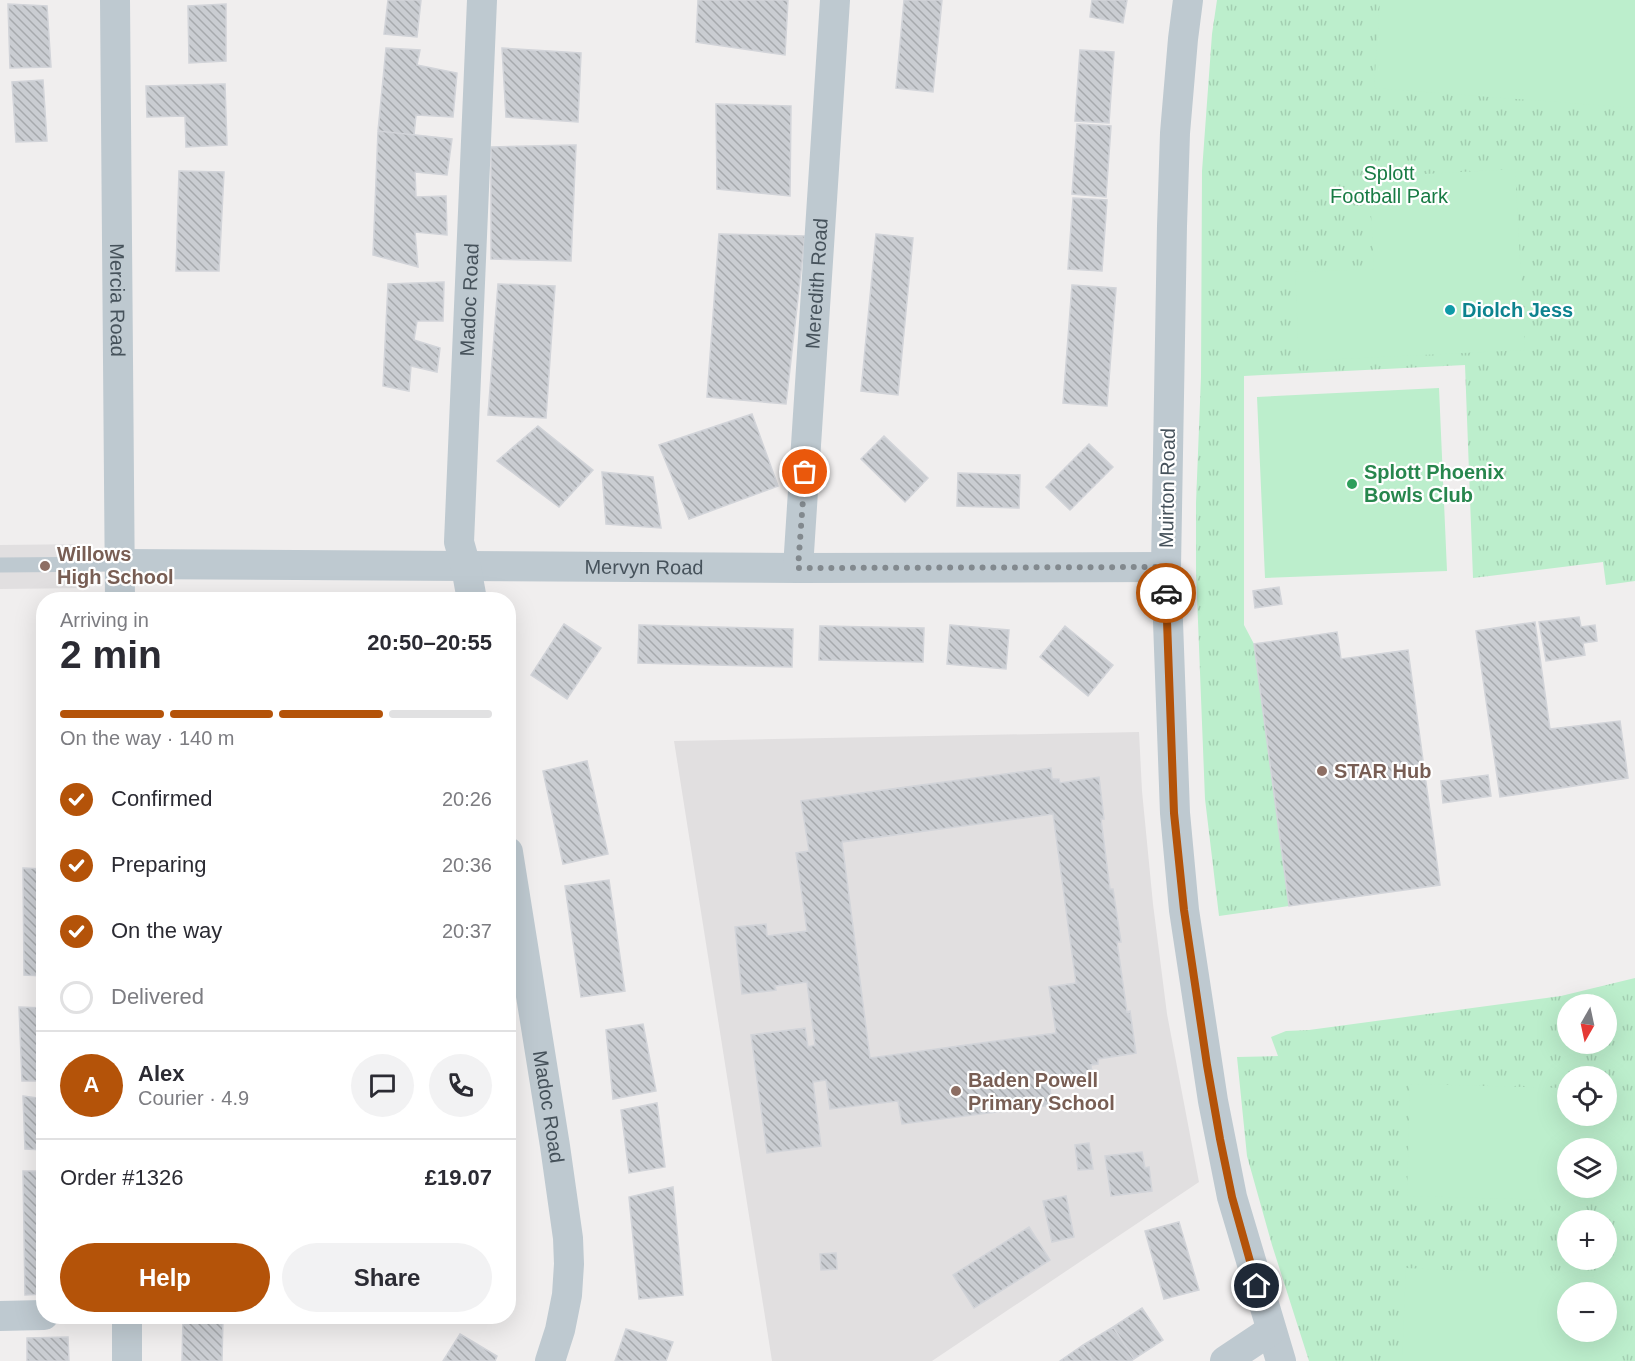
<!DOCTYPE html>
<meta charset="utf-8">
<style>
:root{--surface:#fff;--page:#f2f2f3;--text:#2b2b33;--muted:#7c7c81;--line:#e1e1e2;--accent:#b45309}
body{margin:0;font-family:Arial,sans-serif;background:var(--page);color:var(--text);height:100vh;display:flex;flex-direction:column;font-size:22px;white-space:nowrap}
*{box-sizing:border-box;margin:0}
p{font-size:20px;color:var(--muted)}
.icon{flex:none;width:33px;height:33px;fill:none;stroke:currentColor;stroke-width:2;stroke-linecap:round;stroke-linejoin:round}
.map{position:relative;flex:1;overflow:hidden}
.sheet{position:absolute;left:36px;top:592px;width:480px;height:732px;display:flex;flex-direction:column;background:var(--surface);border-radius:24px;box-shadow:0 6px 24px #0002}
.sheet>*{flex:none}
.needle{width:39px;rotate:189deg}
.fabs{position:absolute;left:1557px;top:994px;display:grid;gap:12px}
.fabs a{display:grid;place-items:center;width:60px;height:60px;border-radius:50%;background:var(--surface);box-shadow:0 6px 24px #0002;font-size:30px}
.pin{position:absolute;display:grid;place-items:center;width:51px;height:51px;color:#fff;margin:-26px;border:3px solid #fff;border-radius:50%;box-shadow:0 2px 6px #0007}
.courier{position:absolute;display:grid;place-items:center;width:60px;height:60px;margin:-30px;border:4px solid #b45309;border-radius:50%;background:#fff;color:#222;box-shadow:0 2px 8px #0007}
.head em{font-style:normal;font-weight:700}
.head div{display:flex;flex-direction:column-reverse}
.head{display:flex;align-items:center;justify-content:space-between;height:102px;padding:0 24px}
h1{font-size:39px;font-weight:700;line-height:45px}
.bar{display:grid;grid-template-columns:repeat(4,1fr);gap:9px 6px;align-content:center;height:72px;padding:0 24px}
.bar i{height:8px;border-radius:4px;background:var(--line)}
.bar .selected{background:var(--accent)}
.bar p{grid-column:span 4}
.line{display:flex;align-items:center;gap:15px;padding:0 24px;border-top:2px solid var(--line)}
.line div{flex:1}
.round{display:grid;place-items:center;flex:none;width:63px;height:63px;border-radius:32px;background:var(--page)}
ol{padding:0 24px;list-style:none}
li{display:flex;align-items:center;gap:18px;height:66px}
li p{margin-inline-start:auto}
li .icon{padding:6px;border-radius:50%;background:var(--accent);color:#fff;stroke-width:4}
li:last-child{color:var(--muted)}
li i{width:33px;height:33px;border:3px solid var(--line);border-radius:50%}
.action{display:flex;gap:12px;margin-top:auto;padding:12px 24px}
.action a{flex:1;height:69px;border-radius:36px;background:var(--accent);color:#fff;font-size:24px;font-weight:700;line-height:69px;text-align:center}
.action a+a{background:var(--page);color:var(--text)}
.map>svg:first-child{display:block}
</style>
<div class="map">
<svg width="1635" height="1361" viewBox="0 0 1635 1361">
<defs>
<pattern id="park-tufts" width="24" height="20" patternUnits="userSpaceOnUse" patternTransform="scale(1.5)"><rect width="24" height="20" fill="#bceecc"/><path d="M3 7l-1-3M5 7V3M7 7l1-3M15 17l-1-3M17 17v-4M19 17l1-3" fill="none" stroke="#a3ceb1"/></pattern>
<pattern id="building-back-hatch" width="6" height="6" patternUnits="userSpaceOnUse" patternTransform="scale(1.5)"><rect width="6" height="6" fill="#cacdd2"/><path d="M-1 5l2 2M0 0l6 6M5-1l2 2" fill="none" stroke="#a6a9ad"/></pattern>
</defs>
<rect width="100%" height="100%" fill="#f0eeee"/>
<path fill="#e1dfe0" d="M90,544V588L0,589V545Z
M1139,732L1142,791L1153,904L1167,1014L1199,1182L932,1361H772L674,741Z"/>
<path fill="url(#park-tufts)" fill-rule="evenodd" d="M1217,0H1635V581L1606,585L1603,562L1473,578L1465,365L1244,376V625L1254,644L1289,906L1219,916L1205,799L1196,571V503L1201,377L1202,171L1212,34Z
M1635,978V1361H1309L1272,1245L1247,1156L1237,1057L1278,1056L1271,1037L1286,1031L1309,1030L1561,996ZM1568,1005H1606V1044H1568ZM1568,1077H1606V1116H1568ZM1568,1149H1606V1188H1568ZM1568,1221H1606V1260H1568ZM1568,1293H1606V1332H1568Z"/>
<path fill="#bceecc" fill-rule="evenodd" d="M1380,0H1635V108L1374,88Z
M1515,169L1525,350L1299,361L1295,272L1374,269L1369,177Z
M1439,388L1447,571L1265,578L1257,397Z
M1410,1084L1567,1088L1568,1116H1606L1607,1090H1623L1620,1202L1407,1196ZM1568,1149H1606V1188H1568Z
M1406,1268L1618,1278L1615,1361H1402ZM1568,1293H1606V1332H1568Z"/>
<path fill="url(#building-back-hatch)" stroke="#d2d4d9" stroke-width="1.5" fill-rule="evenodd" d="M388,0H421L417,37L384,34Z
M698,0H788L785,55L696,42Z
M904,0H942L933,92L896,88Z
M1092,0H1127L1123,23L1090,17Z
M8,4L47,6L51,67L10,68Z
M226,4V61L189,63L188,6Z
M386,48L420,50L417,65L457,73L453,117L416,115L414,135L378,131Z
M502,48L581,53L578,122L506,117Z
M1080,50L1114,52L1109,123L1075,121Z
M43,80L47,141L16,142L12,82Z
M225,84L227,145L186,147L185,116L147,117L146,86Z
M716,104L791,106L790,196L717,189Z
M1077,124L1111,126L1106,197L1072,194Z
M378,131L452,139L447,175L415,172L416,197L446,196L447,235L415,232L418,267L373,255Z
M576,145L571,261L491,259V147Z
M179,171L224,172L219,271H176Z
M1073,198L1107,200L1102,271L1068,269Z
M719,234L805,236L786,404L707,397Z
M876,234L913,238L898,395L861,391Z
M444,282L443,321H417L414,340L440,348L437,372L411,366L409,391L383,386L388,284Z
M498,284L555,286L546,418L488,415Z
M1072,285L1116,288L1107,406L1063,403Z
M752,414L778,486L689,519L659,445Z
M538,426L593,470L559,507L497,461Z
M884,436L928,478L905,502L861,459Z
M1089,444L1113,467L1070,510L1046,487Z
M602,472L653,477L661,528L606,524Z
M958,473L1020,475L1019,508L957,506Z
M1279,587L1282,604L1255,608L1253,591Z
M1579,617L1581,627L1595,625L1597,641L1583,643L1585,655L1546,661L1539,622Z
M1535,622L1550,729L1620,721L1628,778L1500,797L1476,631Z
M564,624L601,648L567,699L531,675Z
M639,625L793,629L792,667L638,663Z
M950,625L1009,630L1006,669L947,664Z
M820,626L924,628L923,662L819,660Z
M1065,626L1113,665L1088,696L1040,657Z
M1337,632L1341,659L1408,650L1440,885L1289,906L1254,644Z
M587,761L608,854L563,864L543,771Z
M1051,768L1052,779H1059L1060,783L1099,777L1104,819H1101L1110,889H1113L1121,942H1117L1127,1012L1130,1011L1136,1053L1098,1059V1064L1091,1065L1092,1075L1049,1081L1052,1105L902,1124L898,1101L830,1109L826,1080L813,1082L821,1146L767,1153L751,1035L805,1028L808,1047L815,1045L807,982L775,986L776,990L742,994L735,927L766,924L767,936L807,931L796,853L809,851L801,801ZM1053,814L1076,983L1049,987L1056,1033L870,1058L842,842Z
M1488,775L1491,796L1443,803L1441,781Z
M23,868L44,869V976L24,975Z
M609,880L625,991L581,997L565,886Z
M19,1007L44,1008V1081H22Z
M643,1024L656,1091L613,1099L606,1030Z
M23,1096L44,1099V1150L25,1149Z
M657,1103L665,1167L629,1173L621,1110Z
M1089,1143L1093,1169L1078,1170L1075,1145Z
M1142,1152L1145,1168L1149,1167L1152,1191L1111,1196L1105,1156Z
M23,1171H44V1294L25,1295Z
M673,1187L683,1295L639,1299L629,1197Z
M1066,1196L1074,1237L1052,1242L1043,1201Z
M508,1216H512L514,1277H508Z
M1179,1222L1199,1290L1164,1299L1145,1231Z
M1029,1227L1050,1260L974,1308L953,1275Z
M836,1253L837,1269L821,1270L820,1254Z
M1142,1308L1163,1340L1134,1359L1113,1327Z
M183,1317H223L222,1361H182Z
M1113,1327L1134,1359L1131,1361H1093L1083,1345Z
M626,1329L673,1342L666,1361H615Z
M460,1334L497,1356L495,1361H443Z
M68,1337L69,1361H27V1338Z
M1083,1345L1093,1361H1060Z"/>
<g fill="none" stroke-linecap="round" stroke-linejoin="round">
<path stroke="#bec9d0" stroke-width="15" d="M0,565L120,564"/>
<g stroke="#bec9d0" stroke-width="30">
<path id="s1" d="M115,0L120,600"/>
<path d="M1188,0L1183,39L1175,133L1172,226L1166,567L1175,813L1184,910L1213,1101L1232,1197L1281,1361"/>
<path id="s2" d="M120,564L798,568L1166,567"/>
<path id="s3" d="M798,568L835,0"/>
<path id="s4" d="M472,600L466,567L459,542L482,0"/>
<path id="s5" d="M508,852L555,1146L568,1238L569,1264L567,1295L560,1330L550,1361"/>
<path d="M0,1316L44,1315"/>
<path d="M127,1317V1361"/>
<path d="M1225,1361L1270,1331"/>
</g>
</g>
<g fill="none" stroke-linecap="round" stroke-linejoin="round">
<path stroke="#82898e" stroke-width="6" stroke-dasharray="0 10.8" d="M805,472L798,568L1166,567V593"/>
<path stroke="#b45309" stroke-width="8" d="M1166,593L1174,813L1184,910L1207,1065L1220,1139L1232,1197L1257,1286"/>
</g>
<circle fill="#0f9aa8" stroke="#fff" stroke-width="2" cx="1450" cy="310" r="6"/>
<circle fill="#2e9e5b" stroke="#fff" stroke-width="2" cx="1352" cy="484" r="6"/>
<g fill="#8d6e63" stroke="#fff" stroke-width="2">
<circle cx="45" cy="566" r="6"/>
<circle cx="1322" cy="771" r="6"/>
<circle cx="956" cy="1091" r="6"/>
</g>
<g text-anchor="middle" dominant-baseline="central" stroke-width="4.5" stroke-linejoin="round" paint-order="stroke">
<g font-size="20" fill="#187b44" stroke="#fff">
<text x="1389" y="173">Splott<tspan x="1389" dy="23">Football Park</tspan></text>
</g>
<g font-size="20" fill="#46525b" stroke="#fff">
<text stroke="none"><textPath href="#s3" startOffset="285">Meredith Road</textPath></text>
<text stroke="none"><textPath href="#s1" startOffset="300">Mercia Road</textPath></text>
<text stroke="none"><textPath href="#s4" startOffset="302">Madoc Road</textPath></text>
<text transform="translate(1167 488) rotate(-89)">Muirton Road</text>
<text stroke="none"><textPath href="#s2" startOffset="524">Mervyn Road</textPath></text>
<text stroke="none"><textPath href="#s5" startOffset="258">Madoc Road</textPath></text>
</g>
<g font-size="20" font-weight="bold" fill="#0d838f" stroke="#fff" text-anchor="start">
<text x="1462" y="310">Diolch Jess</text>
</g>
<g font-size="20" font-weight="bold" fill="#27864d" stroke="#fff" text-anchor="start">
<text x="1364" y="472">Splott Phoenix<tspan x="1364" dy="23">Bowls Club</tspan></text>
</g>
<g font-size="20" font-weight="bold" fill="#785e54" stroke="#fff" text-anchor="start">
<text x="57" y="554">Willows<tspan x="57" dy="23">High School</tspan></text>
<text x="1334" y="771">STAR Hub</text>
<text x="968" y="1080">Baden Powell<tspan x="968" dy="23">Primary School</tspan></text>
</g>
</g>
</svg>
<div class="fabs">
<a><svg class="needle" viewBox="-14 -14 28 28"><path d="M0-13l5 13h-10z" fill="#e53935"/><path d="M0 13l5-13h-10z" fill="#7c7c81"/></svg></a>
<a><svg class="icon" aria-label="locate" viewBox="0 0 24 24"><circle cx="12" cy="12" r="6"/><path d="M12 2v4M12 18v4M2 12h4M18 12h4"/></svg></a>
<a><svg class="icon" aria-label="layers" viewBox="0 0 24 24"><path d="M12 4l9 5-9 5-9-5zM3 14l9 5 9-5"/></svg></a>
<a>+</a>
<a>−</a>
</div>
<div class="pin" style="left:805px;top:472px;background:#ea580c"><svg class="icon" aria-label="bag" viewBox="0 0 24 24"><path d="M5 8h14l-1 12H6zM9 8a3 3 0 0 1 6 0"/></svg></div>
<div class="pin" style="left:1257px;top:1286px;background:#1f2937"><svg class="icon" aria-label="home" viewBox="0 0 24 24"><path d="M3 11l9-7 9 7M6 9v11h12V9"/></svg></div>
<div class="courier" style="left:1166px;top:593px"><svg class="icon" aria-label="car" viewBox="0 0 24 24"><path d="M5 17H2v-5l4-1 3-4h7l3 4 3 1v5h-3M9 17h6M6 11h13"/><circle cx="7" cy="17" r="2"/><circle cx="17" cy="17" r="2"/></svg></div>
<section class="sheet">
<div class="head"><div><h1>2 min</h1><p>Arriving in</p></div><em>20:50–20:55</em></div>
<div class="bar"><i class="selected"></i><i class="selected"></i><i class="selected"></i><i></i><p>On the way · 140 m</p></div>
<ol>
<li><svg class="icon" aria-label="check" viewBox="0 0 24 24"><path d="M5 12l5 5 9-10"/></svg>Confirmed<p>20:26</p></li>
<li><svg class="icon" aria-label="check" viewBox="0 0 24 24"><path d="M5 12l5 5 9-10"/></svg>Preparing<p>20:36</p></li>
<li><svg class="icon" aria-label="check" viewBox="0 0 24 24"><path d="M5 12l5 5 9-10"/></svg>On the way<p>20:37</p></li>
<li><i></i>Delivered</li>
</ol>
<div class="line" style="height:108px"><b class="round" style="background:var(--accent);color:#fff">A</b><div><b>Alex</b><p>Courier · 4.9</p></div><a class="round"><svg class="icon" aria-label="chat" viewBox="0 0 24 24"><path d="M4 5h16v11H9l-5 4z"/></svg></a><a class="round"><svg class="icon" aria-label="phone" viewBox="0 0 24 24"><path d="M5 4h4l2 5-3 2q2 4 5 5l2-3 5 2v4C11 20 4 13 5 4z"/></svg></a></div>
<div class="line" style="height:78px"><div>Order #1326</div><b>£19.07</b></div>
<div class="action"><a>Help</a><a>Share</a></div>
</section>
</div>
